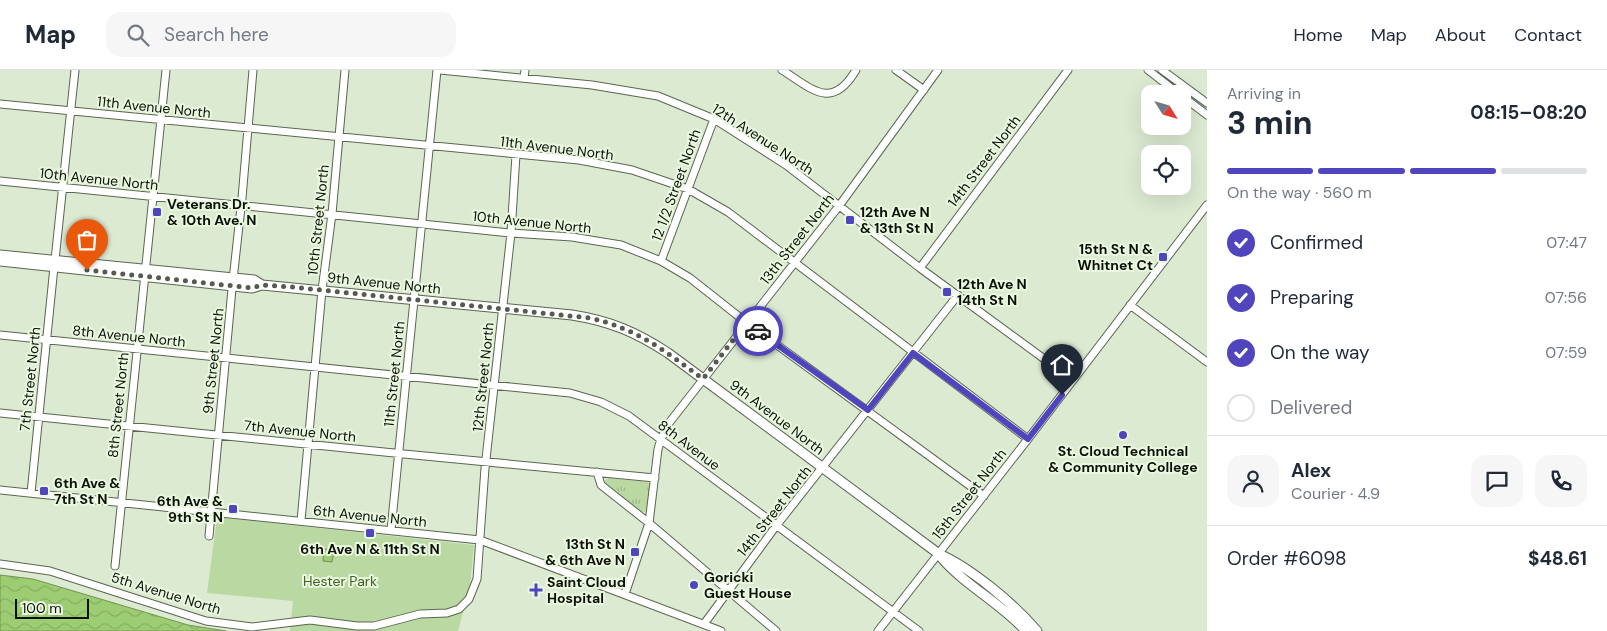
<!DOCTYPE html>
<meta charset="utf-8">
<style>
:root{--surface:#fff;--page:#f6f6f7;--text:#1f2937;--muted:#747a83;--line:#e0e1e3;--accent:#5045bc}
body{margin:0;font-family:"DM Sans",sans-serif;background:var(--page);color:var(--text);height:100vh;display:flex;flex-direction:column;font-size:19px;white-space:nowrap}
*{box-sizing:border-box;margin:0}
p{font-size:16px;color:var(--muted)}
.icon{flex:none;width:28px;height:28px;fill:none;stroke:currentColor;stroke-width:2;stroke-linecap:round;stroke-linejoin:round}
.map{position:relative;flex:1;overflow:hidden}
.drawer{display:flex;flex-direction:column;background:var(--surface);width:400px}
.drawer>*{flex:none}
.needle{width:32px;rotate:127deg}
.buttons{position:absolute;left:1141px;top:15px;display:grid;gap:10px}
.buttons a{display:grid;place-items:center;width:50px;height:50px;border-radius:10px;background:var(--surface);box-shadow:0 5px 20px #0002;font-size:25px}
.scale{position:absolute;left:15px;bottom:12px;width:74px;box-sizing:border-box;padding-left:5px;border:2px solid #0c1008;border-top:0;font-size:14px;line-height:18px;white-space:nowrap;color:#0c1008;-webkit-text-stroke:4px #eaf8e0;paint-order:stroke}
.pin{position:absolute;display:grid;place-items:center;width:42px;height:42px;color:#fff;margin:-51px -21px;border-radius:50% 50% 50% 0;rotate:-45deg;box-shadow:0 0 5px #0007}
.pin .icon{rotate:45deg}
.courier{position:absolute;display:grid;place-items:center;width:50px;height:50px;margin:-25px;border:4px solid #5045bc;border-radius:50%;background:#fff;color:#222;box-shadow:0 1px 6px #0007}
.headline em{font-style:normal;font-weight:700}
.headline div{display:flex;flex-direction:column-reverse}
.headline{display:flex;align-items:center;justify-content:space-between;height:85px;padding:0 20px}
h1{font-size:32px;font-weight:700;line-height:38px}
.bar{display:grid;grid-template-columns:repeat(4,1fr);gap:8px 5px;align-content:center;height:60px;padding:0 20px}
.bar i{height:6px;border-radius:4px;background:var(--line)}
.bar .selected{background:var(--accent)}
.bar p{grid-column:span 4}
.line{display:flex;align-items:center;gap:12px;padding:0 20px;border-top:1px solid var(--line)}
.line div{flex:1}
.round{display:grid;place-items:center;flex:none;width:52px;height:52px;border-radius:15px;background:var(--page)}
ol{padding:0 20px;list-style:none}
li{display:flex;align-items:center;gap:15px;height:55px}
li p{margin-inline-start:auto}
li .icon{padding:5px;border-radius:50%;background:var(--accent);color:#fff;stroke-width:4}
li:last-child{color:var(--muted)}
li i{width:28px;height:28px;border:2px solid var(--line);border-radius:50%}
header{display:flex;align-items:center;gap:30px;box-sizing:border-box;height:70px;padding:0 25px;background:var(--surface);border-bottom:1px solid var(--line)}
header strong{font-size:24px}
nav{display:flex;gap:28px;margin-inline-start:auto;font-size:18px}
.search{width:350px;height:45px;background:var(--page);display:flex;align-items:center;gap:12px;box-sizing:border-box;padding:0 18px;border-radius:15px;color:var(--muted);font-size:19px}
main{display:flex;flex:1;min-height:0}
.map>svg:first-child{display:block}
</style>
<header>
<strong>Map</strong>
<div class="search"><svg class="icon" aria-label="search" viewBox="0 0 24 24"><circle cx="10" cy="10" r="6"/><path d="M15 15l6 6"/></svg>Search here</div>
<nav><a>Home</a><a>Map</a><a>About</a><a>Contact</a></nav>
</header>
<main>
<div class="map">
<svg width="1207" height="561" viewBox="0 0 1207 561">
<defs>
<pattern id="grass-tufts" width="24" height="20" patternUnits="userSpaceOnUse" patternTransform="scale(1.25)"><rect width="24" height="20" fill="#bad8a1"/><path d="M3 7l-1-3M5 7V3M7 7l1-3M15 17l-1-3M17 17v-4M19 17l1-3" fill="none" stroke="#9fb889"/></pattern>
<pattern id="water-waves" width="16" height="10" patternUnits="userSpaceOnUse" patternTransform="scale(1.25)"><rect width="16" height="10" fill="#9dcd73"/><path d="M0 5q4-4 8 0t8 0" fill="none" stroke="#86af62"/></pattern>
</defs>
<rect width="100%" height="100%" fill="#ddead2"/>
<path fill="url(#grass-tufts)" d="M609,408L648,412L650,415L647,441L641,443L604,414L605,410Z"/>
<path fill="#bad8a1" d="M217,447L474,475L470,516L458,561H290L293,531L207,523Z"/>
<path fill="url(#water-waves)" stroke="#729453" d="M324,479L334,480L332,492L323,491Z
M0,505L33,509L188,555L226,561H0Z"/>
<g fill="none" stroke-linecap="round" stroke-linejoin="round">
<defs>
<path id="minor" d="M440,0L592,15L658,26L714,49L786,95L920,198L1073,310
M782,0C812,19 832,41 856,0
M896,0L924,20
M1148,0L1179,24
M1162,0L1207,33
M524,8L525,0
M1182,26L1207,45
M0,34L579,90L632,100L688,119L728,142L1028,369
M0,111L511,163L572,167L621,175L661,191L690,208L747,253L984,426
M55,190L75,0
M661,191L714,49
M920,198L1068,0
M1130,235L1207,292
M0,265L570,323L601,332L629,346L919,561
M0,343L404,384L655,408
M597,402L601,415L649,453L776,561
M0,420L480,470L721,561
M31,423L54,197
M301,451L322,220L332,144L345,0
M391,460L437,0
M209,466L232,219L242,128L253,0
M0,494L50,501L206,551L252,557L310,550L357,556H374L420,544L447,543L459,539L469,529L477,509L485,398L511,163L516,85
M115,496L166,0
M625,524L649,453L658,379L661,369L669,353L839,136L938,0
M704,554L776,456L958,225
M878,561L1028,369L1207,135"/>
<path id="major" d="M0,185L254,210L262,215
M0,191L252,218L262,215L572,245C610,251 636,262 668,283L939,484C971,498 1014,534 1037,561
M940,486C964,515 1001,533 1026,561"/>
</defs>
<use href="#minor" stroke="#5a6651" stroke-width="9"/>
<use href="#major" stroke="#5a6651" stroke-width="11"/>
<use href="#minor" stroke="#fff" stroke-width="7"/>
<use href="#major" stroke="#fff" stroke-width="9"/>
</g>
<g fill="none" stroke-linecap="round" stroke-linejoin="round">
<path stroke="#555c4f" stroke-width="5" stroke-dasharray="0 9" d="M87,200L252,218L262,215L292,217L590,248C638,259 665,281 703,309L747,252L758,261"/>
<path stroke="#5045bc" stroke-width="6" d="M758,261L868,340L913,283L1028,369L1062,325"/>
</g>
<g fill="#5045bc" stroke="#eaf8e0" stroke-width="2">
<rect x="152" y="137" width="10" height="10" rx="2.5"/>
<rect x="845" y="145" width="10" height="10" rx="2.5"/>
<rect x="1158" y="182" width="10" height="10" rx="2.5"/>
<rect x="942" y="217" width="10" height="10" rx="2.5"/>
<circle cx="1123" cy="365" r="5"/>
<rect x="39" y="416" width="10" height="10" rx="2.5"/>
<rect x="228" y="434" width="10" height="10" rx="2.5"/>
<rect x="365" y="458" width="10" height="10" rx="2.5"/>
<rect x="630" y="477" width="10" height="10" rx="2.5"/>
<circle cx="694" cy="515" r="5"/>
<path d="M533.5 512.5h5v5h5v5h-5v5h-5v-5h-5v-5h5z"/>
</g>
<g text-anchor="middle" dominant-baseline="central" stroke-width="4" stroke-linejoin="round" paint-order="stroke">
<g font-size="14" fill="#0c1008" stroke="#eaf8e0">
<text transform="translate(154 37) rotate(6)">11th Avenue North</text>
<text transform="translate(763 69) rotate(33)">12th Avenue North</text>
<text transform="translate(557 78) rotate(7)">11th Avenue North</text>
<text transform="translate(984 91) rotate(-53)">14th Street North</text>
<text transform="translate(99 109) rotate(6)">10th Avenue North</text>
<text transform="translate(676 115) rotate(-70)">12 1/2 Street North</text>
<text transform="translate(318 150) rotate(-84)">10th Street North</text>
<text transform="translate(532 152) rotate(6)">10th Avenue North</text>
<text transform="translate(797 169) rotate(-52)">13th Street North</text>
<text transform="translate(384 213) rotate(6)">9th Avenue North</text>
<text transform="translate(129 266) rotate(6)">8th Avenue North</text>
<text transform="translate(213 291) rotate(-84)">9th Street North</text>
<text transform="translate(394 304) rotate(-84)">11th Street North</text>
<text transform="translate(483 307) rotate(-84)">12th Street North</text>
<text transform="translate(30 309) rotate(-84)">7th Street North</text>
<text transform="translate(118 335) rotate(-84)">8th Street North</text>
<text transform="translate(777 347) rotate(37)">9th Avenue North</text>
<text transform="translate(300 361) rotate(6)">7th Avenue North</text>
<text transform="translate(689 375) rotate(37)">8th Avenue</text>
<text transform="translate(969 424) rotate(-52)">15th Street North</text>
<text transform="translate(774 441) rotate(-52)">14th Street North</text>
<text transform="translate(370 446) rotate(6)">6th Avenue North</text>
<text transform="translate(166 523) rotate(17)">5th Avenue North</text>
</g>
<g font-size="14" font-weight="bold" fill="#0c1008" stroke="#eaf8e0" text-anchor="start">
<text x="167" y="134">Veterans Dr.<tspan x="167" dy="16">&amp; 10th Ave. N</tspan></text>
<text x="860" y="142">12th Ave N<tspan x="860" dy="16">&amp; 13th St N</tspan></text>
<text x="1153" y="179" text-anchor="end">15th St N &amp;<tspan x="1153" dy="16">Whitnet Ct</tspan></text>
<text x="957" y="214">12th Ave N<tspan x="957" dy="16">14th St N</tspan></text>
<text x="1123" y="381" text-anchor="middle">St. Cloud Technical<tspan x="1123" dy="16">&amp; Community College</tspan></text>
<text x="54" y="413">6th Ave &amp;<tspan x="54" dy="16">7th St N</tspan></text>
<text x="223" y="431" text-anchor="end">6th Ave &amp;<tspan x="223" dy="16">9th St N</tspan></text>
<text x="625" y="474" text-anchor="end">13th St N<tspan x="625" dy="16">&amp; 6th Ave N</tspan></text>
<text x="370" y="479" text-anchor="middle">6th Ave N &amp; 11th St N</text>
<text x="704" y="507">Goricki<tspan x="704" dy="16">Guest House</tspan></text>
<text x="547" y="512">Saint Cloud<tspan x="547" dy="16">Hospital</tspan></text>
</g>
<g font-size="14" fill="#416023" stroke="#eaf8e0">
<text x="340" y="511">Hester Park</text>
</g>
</g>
</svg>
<div class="buttons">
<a><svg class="needle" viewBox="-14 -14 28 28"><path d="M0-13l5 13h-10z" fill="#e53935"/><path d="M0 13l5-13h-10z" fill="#747a83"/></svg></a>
<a><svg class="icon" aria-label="locate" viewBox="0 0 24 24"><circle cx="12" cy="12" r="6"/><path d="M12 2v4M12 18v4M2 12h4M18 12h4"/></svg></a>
</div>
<div class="scale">100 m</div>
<div class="pin" style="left:87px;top:200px;background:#ea580c"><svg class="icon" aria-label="bag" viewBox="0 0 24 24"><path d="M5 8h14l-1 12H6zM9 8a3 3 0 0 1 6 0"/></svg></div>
<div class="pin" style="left:1062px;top:325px;background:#1f2937"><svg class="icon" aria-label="home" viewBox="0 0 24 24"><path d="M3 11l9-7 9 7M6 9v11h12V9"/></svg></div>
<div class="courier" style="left:758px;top:261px"><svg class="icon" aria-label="car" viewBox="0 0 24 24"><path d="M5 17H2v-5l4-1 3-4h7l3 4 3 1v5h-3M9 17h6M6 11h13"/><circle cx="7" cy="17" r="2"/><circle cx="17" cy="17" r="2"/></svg></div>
</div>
<section class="drawer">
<div class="headline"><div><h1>3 min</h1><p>Arriving in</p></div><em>08:15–08:20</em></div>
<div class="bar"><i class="selected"></i><i class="selected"></i><i class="selected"></i><i></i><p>On the way · 560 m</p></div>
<ol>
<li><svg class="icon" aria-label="check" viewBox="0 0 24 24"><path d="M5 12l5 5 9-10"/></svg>Confirmed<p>07:47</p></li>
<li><svg class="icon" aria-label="check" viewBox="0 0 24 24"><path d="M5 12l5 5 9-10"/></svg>Preparing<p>07:56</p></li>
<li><svg class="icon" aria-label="check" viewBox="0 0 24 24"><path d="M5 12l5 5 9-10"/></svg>On the way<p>07:59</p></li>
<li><i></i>Delivered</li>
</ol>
<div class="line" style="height:90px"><a class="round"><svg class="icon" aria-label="person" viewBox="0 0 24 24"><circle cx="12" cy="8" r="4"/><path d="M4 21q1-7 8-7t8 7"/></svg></a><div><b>Alex</b><p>Courier · 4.9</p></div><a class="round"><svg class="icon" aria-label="chat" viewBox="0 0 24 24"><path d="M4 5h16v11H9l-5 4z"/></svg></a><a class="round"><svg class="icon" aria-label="phone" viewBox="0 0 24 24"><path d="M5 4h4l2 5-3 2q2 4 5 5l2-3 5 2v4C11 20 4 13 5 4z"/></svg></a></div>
<div class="line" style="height:65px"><div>Order #6098</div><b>$48.61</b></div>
</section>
</main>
